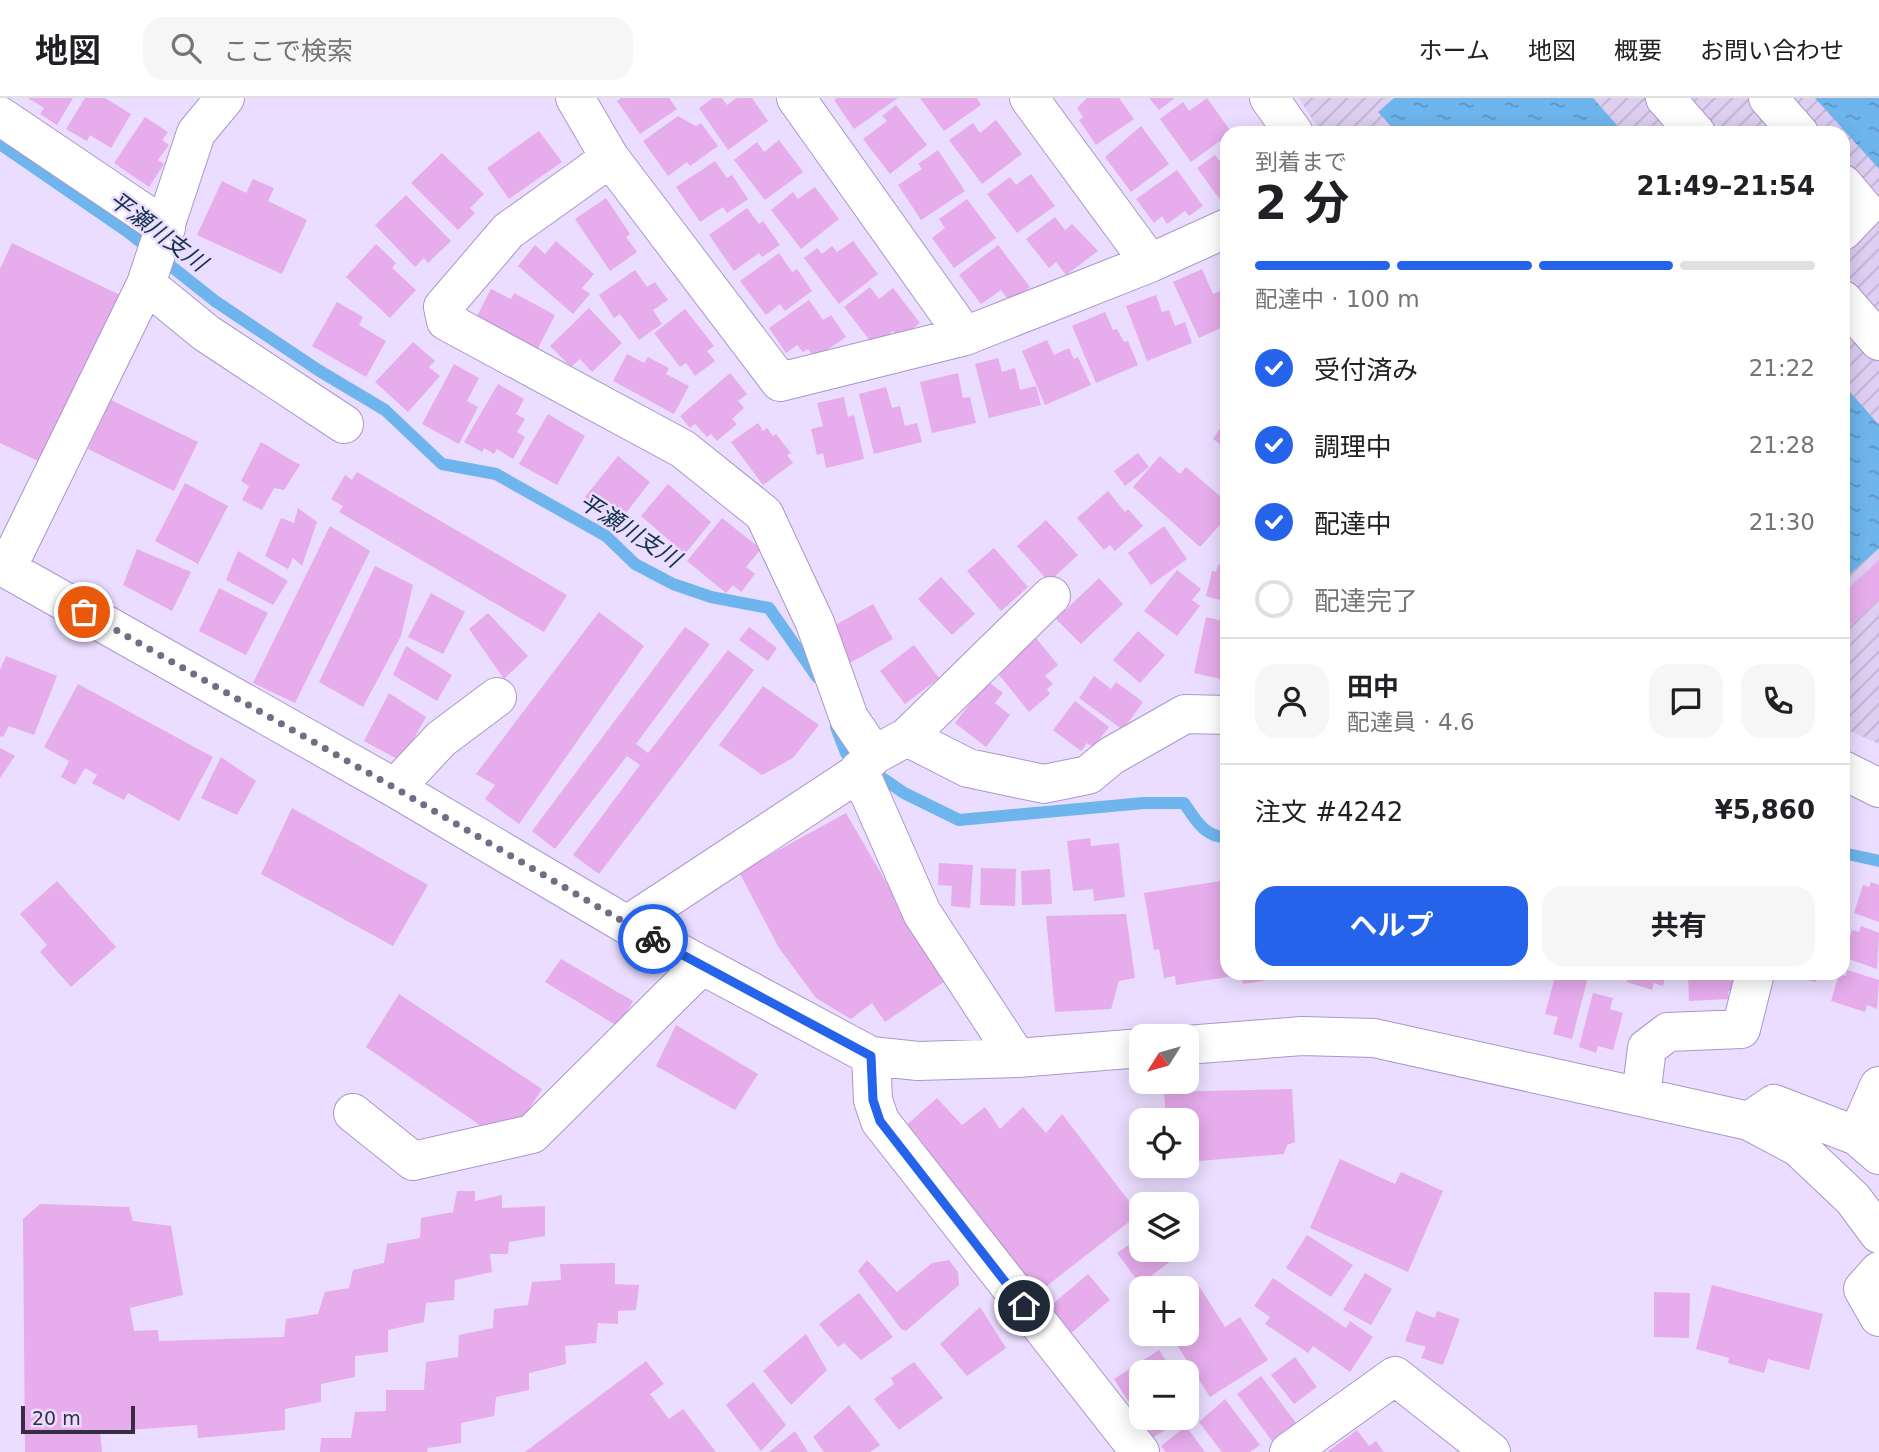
<!DOCTYPE html>
<html lang="ja">
<meta charset="utf-8">
<style>
:root{--surface:#fff;--page:#f6f6f6;--text:#202124;--muted:#757577;--line:#e0e0e0;--accent:#2563eb}
body{margin:0;font-family:"DejaVu Sans","Noto Sans JP",sans-serif;background:var(--page);color:var(--text);height:100vh;display:flex;flex-direction:column;font-size:26px;white-space:nowrap}
*{box-sizing:border-box;margin:0}
p{font-size:23px;color:var(--muted)}
.icon{flex:none;width:38px;height:38px;fill:none;stroke:currentColor;stroke-width:2;stroke-linecap:round;stroke-linejoin:round}
.map{position:relative;flex:1;overflow:hidden}
.drawer{position:absolute;left:1220px;top:28px;width:630px;height:854px;display:flex;flex-direction:column;background:var(--surface);border-radius:21px;box-shadow:0 4px 18px #0003}
.drawer>*{flex:none}
.needle{width:46px;rotate:233deg}
.fabs{position:absolute;left:1129px;top:926px;display:grid;gap:14px}
.fabs a{display:grid;place-items:center;width:70px;height:70px;border-radius:14px;background:var(--surface);box-shadow:0 4px 18px #0003;font-size:35px}
.scale{position:absolute;left:21px;bottom:18px;width:114px;box-sizing:border-box;padding-left:7px;border:4px solid #362d42;border-top:0;font-size:19px;line-height:24px;white-space:nowrap;color:#362d42;-webkit-text-stroke:5px #eaddff;paint-order:stroke}
.pin{position:absolute;display:grid;place-items:center;width:60px;height:60px;color:#fff;margin:-30px;border:4px solid #fff;border-radius:50%;box-shadow:0 2px 7px #0007}
.courier{position:absolute;display:grid;place-items:center;width:70px;height:70px;margin:-35px;border:5px solid #2563eb;border-radius:50%;background:#fff;color:#222;box-shadow:0 2px 9px #0007}
.overview em{font-style:normal;font-weight:700}
.overview div{display:flex;flex-direction:column-reverse}
.overview{display:flex;align-items:center;justify-content:space-between;height:119px;padding:0 35px}
h1{font-size:46px;font-weight:700;line-height:52px}
.bar{display:grid;grid-template-columns:repeat(4,1fr);gap:10px 7px;align-content:center;height:84px;padding:0 35px}
.bar i{height:9px;border-radius:5px;background:var(--line)}
.bar .on{background:var(--accent)}
.bar p{grid-column:span 4}
.line{display:flex;align-items:center;gap:18px;padding:0 35px;border-top:2px solid var(--line)}
.line div{flex:1}
.round{display:grid;place-items:center;flex:none;width:74px;height:74px;border-radius:21px;background:var(--page)}
ol{padding:0 35px;list-style:none}
li{display:flex;align-items:center;gap:21px;height:77px}
li p{margin-inline-start:auto}
li .icon{padding:7px;border-radius:50%;background:var(--accent);color:#fff;stroke-width:4}
li:last-child{color:var(--muted)}
li i{width:38px;height:38px;border:4px solid var(--line);border-radius:50%}
.primary-button{display:flex;gap:14px;margin-top:auto;padding:14px 35px}
.primary-button a{flex:1;height:80px;border-radius:21px;background:var(--accent);color:#fff;font-size:28px;font-weight:700;line-height:80px;text-align:center}
.primary-button a+a{background:var(--page);color:var(--text)}
header{display:flex;align-items:center;gap:42px;box-sizing:border-box;height:98px;padding:0 35px;background:var(--surface);border-bottom:2px solid var(--line)}
header strong{font-size:33px}
nav{display:flex;gap:38px;margin-inline-start:auto;font-size:24px}
.search{width:490px;height:63px;background:var(--page);display:flex;align-items:center;gap:18px;box-sizing:border-box;padding:0 24px;border-radius:21px;color:var(--muted);font-size:26px}
.map>svg:first-child{display:block}
</style>
<header>
<strong>地図</strong>
<div class="search"><svg class="icon" aria-label="search" viewBox="0 0 24 24"><circle cx="10" cy="10" r="6"/><path d="M15 15l6 6"/></svg>ここで検索</div>
<nav><a>ホーム</a><a>地図</a><a>概要</a><a>お問い合わせ</a></nav>
</header>
<div class="map">
<svg width="1879" height="1354" viewBox="0 0 1879 1354">
<defs>
<pattern id="industrial-furrows" width="10" height="10" patternUnits="userSpaceOnUse" patternTransform="scale(1.75)"><rect width="10" height="10" fill="#ddcef2"/><path d="M-1 1l2-2M0 10L10 0M9 11l2-2" fill="none" stroke="#beb1d1"/></pattern>
<pattern id="water-ripples" width="26" height="14" patternUnits="userSpaceOnUse" patternTransform="scale(1.75)"><rect width="26" height="14" fill="#6eb5ed"/><path d="M2 4q2-2 4 0t4 0M15 11q2-2 4 0t4 0" fill="none" stroke="#5b94c2"/></pattern>
</defs>
<rect width="100%" height="100%" fill="#eaddff"/>
<path fill="url(#industrial-furrows)" d="M1299,0H1879V646L1843,630V35H1321Z"/>
<path fill="url(#water-ripples)" d="M1394,0H1593L1624,35H1397L1378,14Z
M1815,0H1879V71Z
M1843,286L1879,327V450L1843,482Z"/>
<g fill="none" stroke-linecap="round" stroke-linejoin="round">
<path stroke="#6eb5ed" stroke-width="12" d="M0,46L128,134L215,203L318,272L385,312L442,366L496,376L606,438L635,466L673,486L711,499L769,510L817,579
M836,629L846,655L904,695L959,722L1144,705H1184C1195,721 1205,740 1227,739
M1843,755L1879,763"/>
</g>
<path fill="#e6acec" d="M28,0H73L57,27L40,16L44,10Z
M85,0H105L131,16L111,50L90,37L87,43L66,31Z
M621,0H669L677,11L640,36L617,3Z
M713,0H722L727,7L737,0H752L768,23L728,52L699,10Z
M837,0H898L854,31L834,2Z
M920,0H977L981,7L944,33Z
M1087,0H1119L1134,21L1096,47L1079,22L1083,19L1077,10Z
M1149,0H1175L1159,12Z
M1207,0L1232,35H1227V38L1191,64L1160,21L1183,4L1189,13Z
M896,7L927,47L890,76L863,41L887,23L882,18Z
M678,18L696,28L701,25L718,48L690,68L687,64L668,78L643,43Z
M145,19L168,34L162,42L169,47L158,62L164,66L149,89L114,65Z
M996,22L1022,56L982,86L949,42L973,25L980,35Z
M1141,28L1169,66L1131,94L1105,59Z
M539,33L562,64L509,101L487,70Z
M779,42L803,74L765,102L734,62L757,44L764,54Z
M938,52L965,93L921,122L898,87L922,71L918,66Z
M442,55L484,96L470,110L475,115L458,132L411,85Z
M1215,57L1222,66L1227,63V105L1224,107L1197,70Z
M715,63L727,80L732,77L748,101L727,115L723,109L700,124L676,89Z
M1177,72L1203,108L1189,118L1185,113L1167,126L1162,118L1154,125L1136,101Z
M1031,76L1055,108L1017,135L987,96L1010,79L1016,87Z
M253,81L274,90L268,103L307,122L282,176L197,137L222,83L246,95Z
M815,89L839,121L801,151L771,112L793,94L798,101Z
M406,97L451,143L428,165L424,160L415,169L375,127Z
M606,100L630,136L626,139L637,154L610,173L575,121Z
M967,101L996,140L954,170L932,140L945,130L939,121Z
M747,110L759,126L763,123L780,147L762,159L759,155L734,173L709,137Z
M1055,119L1065,132L1072,126L1098,153L1066,177L1056,164L1049,170L1026,141Z
M556,143L594,176L582,190L590,196L573,216L518,168L535,147L545,156Z
M853,143L878,176L839,206L804,160L817,150L822,156L832,148L837,154Z
M12,145L120,197L44,359L40,357L38,363L0,345V171Z
M376,146L396,165L392,170L416,192L390,220L346,179Z
M998,147L1030,189L1010,204L1001,192L981,206L959,177Z
M779,155L792,174L797,171L812,193L785,213L780,206L766,217L740,183Z
M1202,171L1213,196L1222,192L1227,203V227L1199,240L1173,184Z
M635,172L647,189L655,184L668,202L653,212L662,226L639,242L620,216L614,220L599,197Z
M870,189L879,201L893,190L920,225L899,241L893,233L874,248L844,209Z
M491,191L511,201L514,195L555,217L537,252L476,220Z
M1156,197L1162,214L1169,212L1175,228L1185,224L1192,245L1147,263L1126,208Z
M809,202L823,222L831,217L846,239L815,260L808,251L803,254L797,247L786,255L769,230Z
M337,204L363,219L359,227L386,243L366,279L312,248Z
M589,210L622,245L592,274L580,261L571,269L550,248Z
M685,211L714,248L707,253L715,263L695,278L686,265L680,269L654,235Z
M1105,214L1113,232L1117,231L1124,244L1128,243L1138,267L1096,285L1072,228Z
M1047,242L1054,257L1069,250L1074,261L1078,259L1091,287L1045,307L1022,253Z
M413,244L435,263L429,269L440,278L408,314L375,284Z
M627,256L644,265L648,259L669,270L666,276L689,288L674,316L613,283Z
M998,260L1002,274L1015,270L1020,292L1036,288L1041,307L989,320L975,266Z
M454,266L479,280L467,303L478,309L459,346L422,326Z
M730,275L747,296L738,303L744,310L732,321L737,326L717,343L711,336L707,339L695,326L690,330L680,318Z
M958,275L963,300L970,299L976,325L932,335L920,284Z
M498,286L524,301L516,316L525,321L517,334L525,339L513,361L497,351L494,356L484,350L482,354L464,344Z
M886,289L892,310L900,308L905,328L917,325L922,344L874,356L859,296Z
M844,299L848,319L854,317L864,361L826,370L823,355L817,357L811,331L823,328L817,305Z
M111,302L198,344L174,393L88,351Z
M548,316L585,338L557,387L519,366Z
M1227,320V351L1213,341Z
M758,325L763,333L767,330L773,338L776,336L791,355L787,357L793,365L763,387L731,344Z
M261,344L300,367L284,392L274,390L262,412L242,402L249,388L241,383Z
M1138,355L1149,369L1125,388L1114,373Z
M618,358L650,384L618,425L585,399Z
M1160,358L1180,376L1186,369L1227,404V419L1200,449L1133,389Z
M357,374L567,497L544,534L339,414L343,408L331,401L345,377L352,382Z
M185,385L228,408L198,466L155,443Z
M668,386L711,424L685,456L641,418Z
M1108,393L1125,414L1128,411L1143,428L1115,453L1110,447L1104,452L1077,420Z
M298,410L317,424L302,468L293,460L288,471L265,458L281,420L294,425Z
M722,420L761,451L746,469L755,476L741,494L733,487L726,495L687,463Z
M1046,422L1078,457L1049,484L1017,448Z
M330,428L370,453L295,605L253,585Z
M1164,428L1187,461L1151,487L1128,455Z
M994,450L1028,489L1001,513L967,473Z
M137,451L191,474L172,513L123,487Z
M238,453L288,483L273,507L226,482Z
M1879,462V501L1843,534V495Z
M1218,466L1227,469V504L1206,498L1212,473L1216,474Z
M375,468L413,487L401,538L363,609L319,584Z
M1177,472L1201,491L1192,502L1200,508L1177,538L1144,513Z
M941,479L975,516L952,537L918,501Z
M1099,480L1123,506L1081,546L1056,521Z
M219,490L268,515L246,557L199,533Z
M431,495L465,514L443,556L408,539Z
M873,506L893,541L848,566L828,531Z
M599,514L644,548L519,726L485,701L495,687L476,676Z
M488,515L528,558L504,581L469,531Z
M1206,519L1227,524V555L1221,581L1194,575Z
M685,529L710,546L636,646L648,655L728,552L754,572L599,776L573,757L640,667L627,658L555,751L532,733Z
M749,529L777,550L768,563L739,542Z
M1138,533L1165,557L1140,585L1113,562Z
M1036,540L1058,567L1045,578L1053,586L1047,591L1050,596L1029,614L996,573Z
M914,547L939,580L905,606L880,573Z
M406,548L452,577L437,603L393,577Z
M6,558L57,578L34,637L9,628L3,639L0,638V572Z
M1094,578L1111,591L1116,584L1143,604L1123,632L1079,600Z
M987,583L1003,595L995,605L1010,617L986,649L955,625Z
M78,586L213,659L179,723L128,695L124,702L92,685L97,677L85,670L75,687L61,679L69,663L44,649Z
M763,588L819,627L793,660L762,677L719,647Z
M389,595L426,619L401,663L364,643Z
M1075,603L1109,629L1093,649L1087,645L1081,653L1053,632Z
M0,650L15,658L0,680Z
M221,659L256,683L237,717L201,700Z
M292,710L428,787L393,848L261,776Z
M846,715L944,884L885,924L872,905L851,921L816,900L779,850L739,774Z
M1090,740L1091,748L1119,745L1125,799L1094,803L1093,791L1073,793L1067,743Z
M939,765L973,767L970,810L951,808L952,788L938,787Z
M981,770L1016,771L1015,808L980,807Z
M1050,771L1052,806L1022,807L1021,773Z
M1227,782V875H1279L1280,880L1243,886L1241,877L1176,887L1175,878L1164,880L1159,851L1154,852L1144,795Z
M57,783L116,849L71,889L40,854L47,847L20,816Z
M1871,784L1879,787V824L1854,815L1863,787L1869,789Z
M1126,816L1135,880L1119,883L1111,911L1055,914L1046,818Z
M1861,828L1879,835L1877,871L1843,859L1852,832L1859,834Z
M561,861L633,903L619,929L545,884Z
M1847,872L1879,882L1877,911L1867,907L1865,914L1831,903L1839,876L1846,878Z
M1556,875L1588,879L1572,941L1553,936L1558,919L1545,916Z
M1622,875H1666L1663,888L1654,885L1652,892L1627,884L1629,878Z
M1688,875H1735L1736,893H1728L1729,901L1689,903Z
M1795,875H1818L1816,884L1795,879Z
M1593,895L1613,900L1610,911L1623,915L1613,952L1598,948L1596,955L1579,949Z
M399,896L542,991L525,1017L487,1032L366,949Z
M676,927L758,976L735,1012L656,968Z
M1292,991L1295,1044L1287,1047L1284,1056L1186,1064V1022H1166L1164,994Z
M937,1000L962,1027L985,1009L1000,1031L1023,1009L1046,1035L1062,1016L1139,1116L1039,1194L903,1030Z
M1340,1061L1395,1086L1401,1074L1443,1093L1408,1174L1310,1130Z
M457,1093H475V1103L502,1097V1110L545,1108V1138L509,1144L508,1156H490L492,1174L455,1182L454,1202L426,1205L424,1224L388,1232V1254L355,1258V1279L321,1286V1304L285,1311V1332L198,1340L197,1327L100,1334L102,1354H25L23,1121L40,1106L129,1109L133,1123L171,1128L183,1197L130,1210L134,1233L158,1232L159,1243L284,1239L286,1221L318,1216L325,1194L349,1190L353,1172L384,1165L387,1146L420,1140L421,1120L453,1114Z
M1307,1137L1353,1167L1331,1199L1286,1170Z
M1141,1138V1152H1175L1179,1157L1140,1186L1117,1155Z
M867,1162L897,1194L932,1165L949,1162L958,1174L959,1187L906,1233L901,1231L858,1173Z
M615,1165V1186L639,1187L636,1212L618,1213V1226L598,1225L596,1245L565,1248L566,1266L529,1275V1292L496,1299L494,1318L461,1325V1345L428,1350L427,1354H320L321,1340H351L355,1314L386,1313V1292H424L426,1264L458,1259L459,1237L493,1230L494,1211L528,1207L532,1184L561,1182L560,1166Z
M1365,1175L1392,1191L1371,1227L1343,1212Z
M1088,1176L1110,1202L1070,1236L1048,1210Z
M1194,1180L1225,1229L1240,1219L1268,1262L1210,1299L1170,1236H1186V1190H1179Z
M1273,1180L1346,1230L1350,1223L1373,1239L1350,1274L1313,1248L1308,1255L1265,1226L1270,1219L1254,1208Z
M1712,1187L1823,1216L1809,1272L1768,1261L1764,1275L1728,1265L1729,1260L1696,1251Z
M1654,1194L1690,1195L1689,1240L1654,1239Z
M859,1195L893,1239L861,1262L844,1245L838,1249L819,1226Z
M980,1209L1006,1250L967,1278L940,1246Z
M1416,1213L1435,1220L1437,1213L1460,1221L1443,1267L1421,1260L1426,1249L1405,1243Z
M806,1236L827,1272L791,1307L763,1273Z
M1159,1252L1173,1274H1141V1320H1185L1152,1340L1114,1281Z
M1295,1259L1317,1289L1294,1306L1271,1277Z
M646,1263L664,1286L650,1296L669,1321L683,1311L716,1354H525Z
M914,1264L943,1300L899,1332L874,1301L894,1286L891,1280Z
M1261,1278L1296,1325L1272,1343L1237,1296Z
M753,1284L786,1327L761,1353L726,1307Z
M1225,1301L1260,1347L1250,1354H1222L1199,1324Z
M849,1307L880,1347L870,1354H824L813,1339Z
M1186,1328L1205,1354H1166L1161,1348Z
M1357,1332L1369,1348L1376,1343L1384,1354H1327Z
M795,1333L808,1354H769Z"/>
<g fill="none" stroke-linecap="round" stroke-linejoin="round">
<defs>
<path id="minor" d="M575,0L610,60L780,284L965,238L1150,165L1227,130
M796,0L965,238
M1029,0L1150,165
M1269,0L1294,35
M1665,0L1696,35
M1768,0L1799,35
M0,18L166,130
M610,60L508,133L443,209L446,223L683,351L764,416L815,525L849,620L874,657
M1843,86L1864,111L1843,133
M146,186L206,235L344,326
M1843,202L1879,243
M0,467L395,690L627,827L871,958L918,963L1017,960L1141,950
M13,474L9,466L146,186L196,35L225,0
M907,639L968,670L1044,686L1088,677L1111,658L1185,616L1227,617
M859,672L922,815L1017,960
M1843,672L1879,690
M395,690L441,641L497,599
M627,827L855,677L874,657L907,639L1051,498
M1186,947L1302,938L1374,940L1749,1023L1798,1049L1853,1101L1879,1136
M871,958L873,1002L880,1023L1140,1354
M1641,998L1647,950L1668,934L1741,931L1755,875
M353,1015L413,1063L532,1036L701,868
M1749,1023L1774,1006L1857,1038L1879,1057
M1857,1038L1879,988
M1879,1173L1863,1191L1879,1219
M1289,1354L1395,1278L1491,1354"/>
</defs>
<use href="#minor" stroke="#ac96cb" stroke-width="40"/>
<use href="#minor" stroke="#fff" stroke-width="38"/>
</g>
<g fill="none" stroke-linecap="round" stroke-linejoin="round">
<path stroke="#756b84" stroke-width="7" stroke-dasharray="0 12.6" d="M84,514L395,690L653,841"/>
<path stroke="#2563eb" stroke-width="9" d="M653,841L871,958L873,1002L880,1023L1024,1208"/>
</g>
<g text-anchor="middle" dominant-baseline="central" stroke-width="5" stroke-linejoin="round" paint-order="stroke">
<g font-size="23" font-style="italic" fill="#133249" stroke="#eaddff">
<text transform="translate(158 133) rotate(37)">平瀬川支川</text>
<text transform="translate(630 432) rotate(33)">平瀬川支川</text>
</g>
</g>
</svg>
<div class="fabs">
<a><svg class="needle" viewBox="-14 -14 28 28"><path d="M0-13l5 13h-10z" fill="#e53935"/><path d="M0 13l5-13h-10z" fill="#757577"/></svg></a>
<a><svg class="icon" aria-label="locate" viewBox="0 0 24 24"><circle cx="12" cy="12" r="6"/><path d="M12 2v4M12 18v4M2 12h4M18 12h4"/></svg></a>
<a><svg class="icon" aria-label="layers" viewBox="0 0 24 24"><path d="M12 4l9 5-9 5-9-5zM3 14l9 5 9-5"/></svg></a>
<a>+</a>
<a>−</a>
</div>
<div class="scale">20 m</div>
<div class="pin" style="left:84px;top:514px;background:#ea580c"><svg class="icon" aria-label="bag" viewBox="0 0 24 24"><path d="M5 8h14l-1 12H6zM9 8a3 3 0 0 1 6 0"/></svg></div>
<div class="pin" style="left:1024px;top:1208px;background:#1f2937"><svg class="icon" aria-label="home" viewBox="0 0 24 24"><path d="M3 11l9-7 9 7M6 9v11h12V9"/></svg></div>
<div class="courier" style="left:653px;top:841px"><svg class="icon" aria-label="bike" viewBox="0 0 24 24"><circle cx="6" cy="16" r="4"/><circle cx="18" cy="16" r="4"/><path d="M6 16l4-8h5l3 8M10 8l3 8H6M13 5h3"/></svg></div>
<section class="drawer">
<div class="overview"><div><h1>2 分</h1><p>到着まで</p></div><em>21:49–21:54</em></div>
<div class="bar"><i class="on"></i><i class="on"></i><i class="on"></i><i></i><p>配達中 · 100 m</p></div>
<ol>
<li><svg class="icon" aria-label="check" viewBox="0 0 24 24"><path d="M5 12l5 5 9-10"/></svg>受付済み<p>21:22</p></li>
<li><svg class="icon" aria-label="check" viewBox="0 0 24 24"><path d="M5 12l5 5 9-10"/></svg>調理中<p>21:28</p></li>
<li><svg class="icon" aria-label="check" viewBox="0 0 24 24"><path d="M5 12l5 5 9-10"/></svg>配達中<p>21:30</p></li>
<li><i></i>配達完了</li>
</ol>
<div class="line" style="height:126px"><a class="round"><svg class="icon" aria-label="person" viewBox="0 0 24 24"><circle cx="12" cy="8" r="4"/><path d="M4 21q1-7 8-7t8 7"/></svg></a><div><b>田中</b><p>配達員 · 4.6</p></div><a class="round"><svg class="icon" aria-label="chat" viewBox="0 0 24 24"><path d="M4 5h16v11H9l-5 4z"/></svg></a><a class="round"><svg class="icon" aria-label="phone" viewBox="0 0 24 24"><path d="M5 4h4l2 5-3 2q2 4 5 5l2-3 5 2v4C11 20 4 13 5 4z"/></svg></a></div>
<div class="line" style="height:91px"><div>注文 #4242</div><b>¥5,860</b></div>
<div class="primary-button"><a>ヘルプ</a><a>共有</a></div>
</section>
</div>
